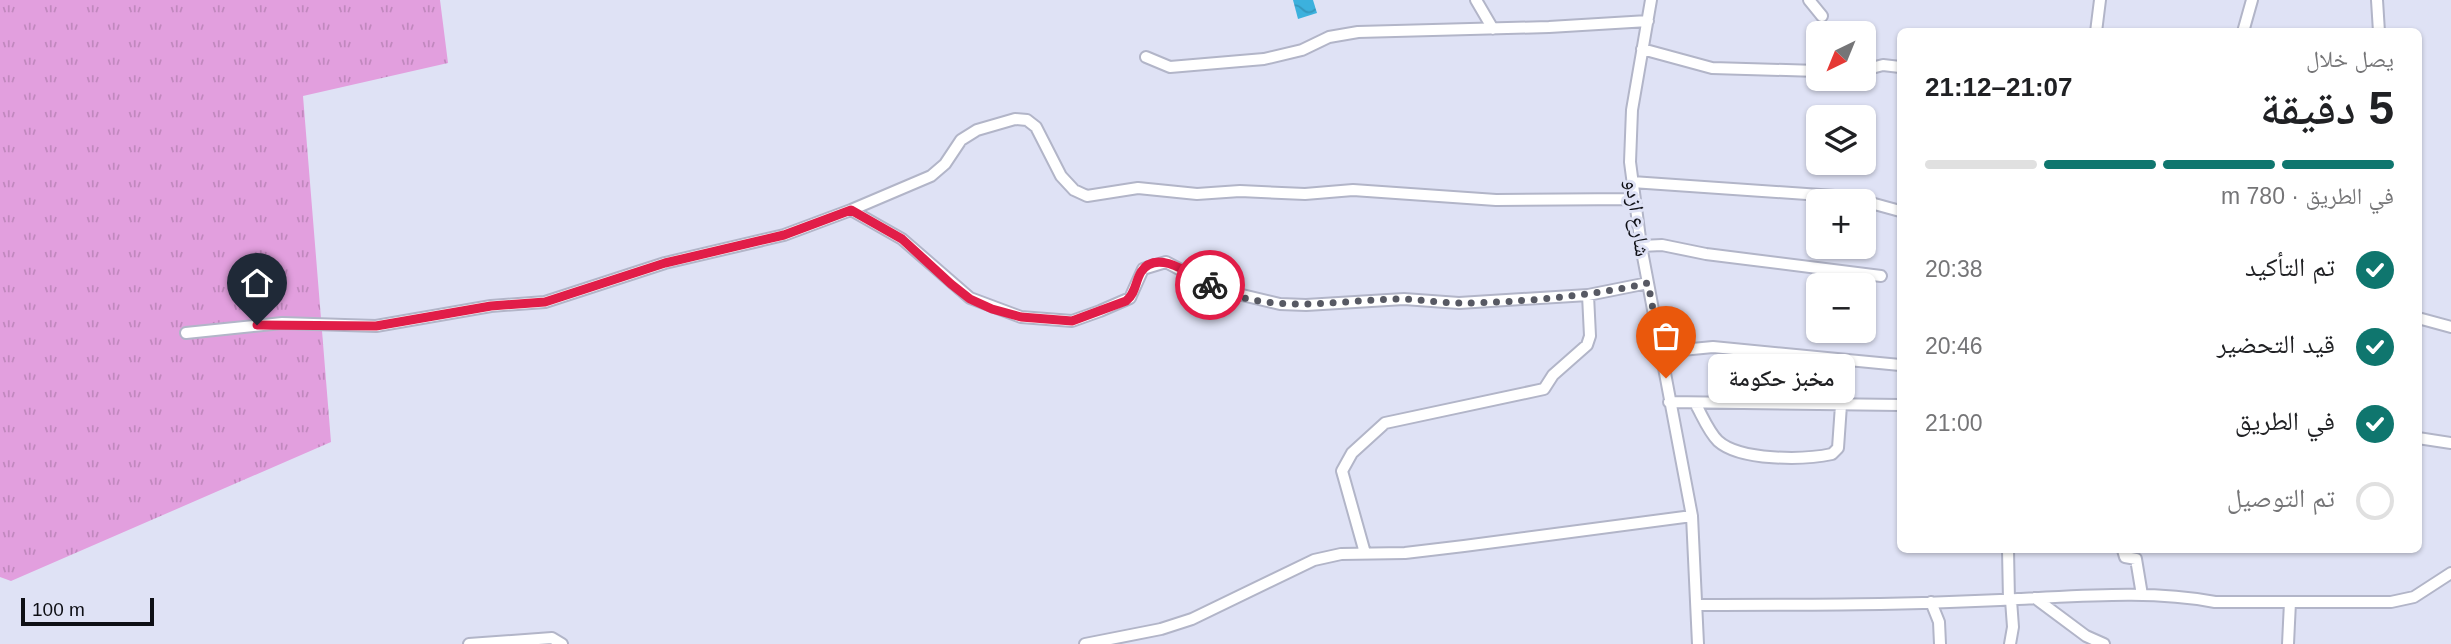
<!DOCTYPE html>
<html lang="ar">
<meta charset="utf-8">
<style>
:root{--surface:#fff;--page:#f2f2f2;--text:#202124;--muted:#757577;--line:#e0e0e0;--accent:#0f766e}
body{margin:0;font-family:Arial,"Noto Naskh Arabic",sans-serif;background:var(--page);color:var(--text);direction:rtl;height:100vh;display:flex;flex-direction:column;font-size:26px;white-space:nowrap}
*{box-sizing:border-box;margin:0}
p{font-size:23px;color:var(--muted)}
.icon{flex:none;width:38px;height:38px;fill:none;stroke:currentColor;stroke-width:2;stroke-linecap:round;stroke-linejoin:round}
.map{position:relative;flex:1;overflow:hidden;direction:ltr}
.panel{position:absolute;left:1897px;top:28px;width:525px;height:525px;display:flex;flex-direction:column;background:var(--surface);border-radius:10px;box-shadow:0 2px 5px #0004;direction:rtl}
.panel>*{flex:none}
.needle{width:46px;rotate:223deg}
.controls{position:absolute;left:1806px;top:21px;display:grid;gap:14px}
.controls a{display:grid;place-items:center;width:70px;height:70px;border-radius:10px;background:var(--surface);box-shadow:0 2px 5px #0004;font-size:35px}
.scale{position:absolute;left:21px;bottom:18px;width:133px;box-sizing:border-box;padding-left:7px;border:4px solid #0e0f15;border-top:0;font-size:19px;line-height:24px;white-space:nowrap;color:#0e0f15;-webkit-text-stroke:5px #dfe2f5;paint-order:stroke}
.pin{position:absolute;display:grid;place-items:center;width:60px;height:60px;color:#fff;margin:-72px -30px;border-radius:50% 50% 50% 0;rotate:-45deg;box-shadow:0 0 7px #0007}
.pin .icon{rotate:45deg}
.courier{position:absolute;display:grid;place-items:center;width:70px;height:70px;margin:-35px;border:5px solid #e11d48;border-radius:50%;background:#fff;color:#222;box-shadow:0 2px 9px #0007}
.bubble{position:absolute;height:49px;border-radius:10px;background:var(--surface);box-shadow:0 2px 5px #0004;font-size:23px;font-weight:600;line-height:49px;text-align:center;direction:rtl}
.headline em{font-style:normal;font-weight:600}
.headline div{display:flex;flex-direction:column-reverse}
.headline{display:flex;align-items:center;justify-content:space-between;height:119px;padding:0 28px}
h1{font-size:46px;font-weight:600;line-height:52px}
.bar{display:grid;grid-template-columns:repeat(4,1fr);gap:10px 7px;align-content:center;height:84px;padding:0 28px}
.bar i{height:9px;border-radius:5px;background:var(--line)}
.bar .on{background:var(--accent)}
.bar p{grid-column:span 4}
ol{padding:0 28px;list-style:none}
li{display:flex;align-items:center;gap:21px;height:77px}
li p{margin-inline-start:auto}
li .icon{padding:7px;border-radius:50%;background:var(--accent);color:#fff;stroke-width:4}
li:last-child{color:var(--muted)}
li i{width:38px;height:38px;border:4px solid var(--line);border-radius:50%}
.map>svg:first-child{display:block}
</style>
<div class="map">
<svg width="2451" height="644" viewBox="0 0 2451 644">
<defs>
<pattern id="grass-tufts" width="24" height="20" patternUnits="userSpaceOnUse" patternTransform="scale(1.75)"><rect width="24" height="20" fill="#e29fde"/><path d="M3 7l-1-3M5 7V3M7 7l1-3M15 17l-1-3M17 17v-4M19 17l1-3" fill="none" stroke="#c188be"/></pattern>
<pattern id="water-waves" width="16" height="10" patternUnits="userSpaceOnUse" patternTransform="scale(1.75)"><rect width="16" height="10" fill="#3cb1dd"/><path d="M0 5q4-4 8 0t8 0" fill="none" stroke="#3497bd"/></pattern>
</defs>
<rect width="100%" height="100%" fill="#dfe2f5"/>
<path fill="url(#grass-tufts)" d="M0,0H440L448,63L303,96L331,442L11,581L0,577Z"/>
<path fill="url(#water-waves)" d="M1293,0H1313L1317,13L1298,19Z"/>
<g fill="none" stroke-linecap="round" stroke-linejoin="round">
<defs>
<path id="minor" d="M1476,0L1493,29
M1651,0L1632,110L1630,162L1641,246L1692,516L1698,644
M1809,0L1822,16
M2377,0L2379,32
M2096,32L2100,0
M2243,32L2252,0
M1642,49L1712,68L1818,71
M1146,57L1170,67L1264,59L1302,50L1329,37L1358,32L1549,27L1648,21
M1864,70L1883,65L1900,67
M1632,182L1849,197L1900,211
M851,210L902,239L970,298L1021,317L1072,321L1100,311L1130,298L1143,269L1166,262L1217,289L1280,304L1306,305L1404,299L1459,303L1588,295L1648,283
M1641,246L1662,245L1706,254L1881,276
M2418,318L2451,327
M186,333L282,323L376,326L491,306L545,302L665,263L784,235L851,210L931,176L945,164L961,140L977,130L1015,119L1027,120L1036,127L1061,176L1074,190L1087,196L1138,188L1197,194L1240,191L1305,194L1353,190L1496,200L1634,199
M1661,352L1713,347L1900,365
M1669,402L1900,405
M1695,403C1702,415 1708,431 1718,441C1740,461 1804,460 1832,454L1838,448L1841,405
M2418,438L2451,443
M2008,550L2009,600
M2123,550L2125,557L2136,559L2142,595
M1365,553L1342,471L1352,453L1385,423L1544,389L1553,375L1587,345L1590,336L1588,295
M2035,598L2086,636L2104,644
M1931,602L1939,622L1940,644
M1698,605C1805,605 1912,605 2018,599C2084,596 2151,590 2215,602H2391L2414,597L2451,573
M469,644L552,638L562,644
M1085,644L1161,629L1192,619L1314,560L1341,554L1405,553L1464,546L1692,516
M2010,644L2013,627L2011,600
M2288,644L2290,602"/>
</defs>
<use href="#minor" stroke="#b2b5c8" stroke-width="14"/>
<use href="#minor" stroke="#fff" stroke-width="10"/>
</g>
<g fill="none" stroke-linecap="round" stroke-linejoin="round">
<path stroke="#575963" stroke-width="7" stroke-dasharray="0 12.6" d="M1210,285C1269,316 1337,300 1399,299C1419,299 1438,303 1458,303C1515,303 1593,296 1648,283L1666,378"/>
<path stroke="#e11d48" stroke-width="9" d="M257,325L376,326L491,306L545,302L665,263L784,235L851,210L902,239L951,284L970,299L992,309L1021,317L1072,321L1126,301C1136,293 1135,282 1141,272C1157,247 1193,276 1210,285"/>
</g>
<g text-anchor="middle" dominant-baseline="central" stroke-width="6" stroke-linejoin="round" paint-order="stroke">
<g font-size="21" fill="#0e0f15" stroke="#dfe2f5">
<text transform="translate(1638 218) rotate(82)">شارع ازدو</text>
</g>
</g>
</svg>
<div class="controls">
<a><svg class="needle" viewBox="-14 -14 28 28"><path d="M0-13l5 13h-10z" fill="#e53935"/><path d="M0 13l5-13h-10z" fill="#757577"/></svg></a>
<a><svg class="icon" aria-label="layers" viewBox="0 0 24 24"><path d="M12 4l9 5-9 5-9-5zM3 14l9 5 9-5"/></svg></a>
<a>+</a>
<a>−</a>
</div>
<div class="scale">100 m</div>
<div class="pin" style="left:1666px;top:378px;background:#ea580c"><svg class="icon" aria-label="bag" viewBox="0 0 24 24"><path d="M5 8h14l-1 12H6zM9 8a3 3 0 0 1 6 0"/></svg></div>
<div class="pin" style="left:257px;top:325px;background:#1f2937"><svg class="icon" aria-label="home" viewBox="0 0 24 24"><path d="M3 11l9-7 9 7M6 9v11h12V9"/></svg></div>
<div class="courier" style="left:1210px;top:285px"><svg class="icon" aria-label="bike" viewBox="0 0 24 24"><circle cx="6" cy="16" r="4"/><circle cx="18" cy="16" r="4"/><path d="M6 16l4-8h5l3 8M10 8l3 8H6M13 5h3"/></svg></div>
<div class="bubble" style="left:1708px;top:354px;width:147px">مخبز حكومة</div>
<section class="panel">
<div class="headline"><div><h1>5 دقيقة</h1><p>يصل خلال</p></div><em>21:07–21:12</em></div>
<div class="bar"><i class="on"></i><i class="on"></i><i class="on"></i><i></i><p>في الطريق · 780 m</p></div>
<ol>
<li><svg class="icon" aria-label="check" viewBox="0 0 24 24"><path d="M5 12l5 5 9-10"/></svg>تم التأكيد<p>20:38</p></li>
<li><svg class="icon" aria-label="check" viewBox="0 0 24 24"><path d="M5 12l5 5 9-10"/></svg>قيد التحضير<p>20:46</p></li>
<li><svg class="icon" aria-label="check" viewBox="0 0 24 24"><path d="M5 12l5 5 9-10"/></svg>في الطريق<p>21:00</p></li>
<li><i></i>تم التوصيل</li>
</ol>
</section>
</div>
